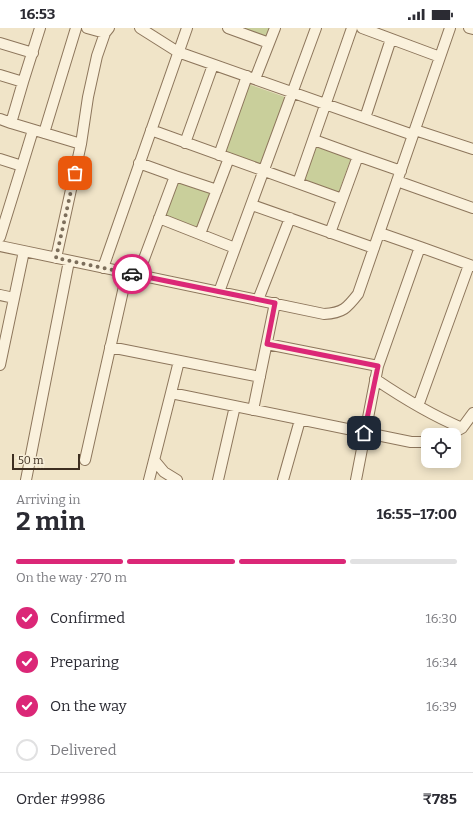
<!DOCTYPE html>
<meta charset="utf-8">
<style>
:root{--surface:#fff;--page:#f7f7f7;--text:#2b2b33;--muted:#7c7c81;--line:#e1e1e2;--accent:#db2777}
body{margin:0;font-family:Bitter,serif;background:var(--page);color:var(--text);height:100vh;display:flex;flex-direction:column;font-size:15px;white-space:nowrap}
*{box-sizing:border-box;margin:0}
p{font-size:13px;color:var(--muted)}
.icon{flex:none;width:22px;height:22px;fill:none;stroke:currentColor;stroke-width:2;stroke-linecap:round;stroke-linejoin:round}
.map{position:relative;height:452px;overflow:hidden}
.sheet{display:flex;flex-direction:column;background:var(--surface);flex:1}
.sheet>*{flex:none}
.fabs{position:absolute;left:421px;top:400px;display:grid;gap:8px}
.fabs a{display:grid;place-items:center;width:40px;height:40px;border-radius:8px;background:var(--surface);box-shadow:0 2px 10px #0003;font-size:20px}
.scale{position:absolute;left:12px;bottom:10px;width:68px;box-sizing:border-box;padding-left:4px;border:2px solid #3d2e20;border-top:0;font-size:11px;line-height:14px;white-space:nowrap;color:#3d2e20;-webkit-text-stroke:3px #f7eed8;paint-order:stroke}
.pin{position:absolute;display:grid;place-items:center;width:34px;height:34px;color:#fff;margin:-17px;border-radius:8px;box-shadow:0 2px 6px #0006}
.courier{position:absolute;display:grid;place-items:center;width:40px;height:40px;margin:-20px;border:3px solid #db2777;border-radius:50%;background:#fff;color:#222;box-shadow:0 1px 5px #0007}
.head em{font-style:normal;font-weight:700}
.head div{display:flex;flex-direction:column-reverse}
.head{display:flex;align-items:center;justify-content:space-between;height:68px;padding:0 16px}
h1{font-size:26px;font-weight:700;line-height:30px}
.bar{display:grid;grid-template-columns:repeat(4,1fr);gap:6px 4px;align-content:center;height:48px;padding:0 16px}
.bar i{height:5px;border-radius:3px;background:var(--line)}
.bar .current{background:var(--accent)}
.bar p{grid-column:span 4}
.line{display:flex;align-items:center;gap:10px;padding:0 16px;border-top:1px solid var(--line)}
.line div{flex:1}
ol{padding:0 16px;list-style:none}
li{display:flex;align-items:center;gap:12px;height:44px}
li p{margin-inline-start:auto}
li .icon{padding:4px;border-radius:50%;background:var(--accent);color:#fff;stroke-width:4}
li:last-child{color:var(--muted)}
li i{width:22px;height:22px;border:2px solid var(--line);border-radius:50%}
.status{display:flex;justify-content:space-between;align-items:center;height:28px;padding:0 20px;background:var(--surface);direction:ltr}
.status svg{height:11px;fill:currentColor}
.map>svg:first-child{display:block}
</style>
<div class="status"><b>16:53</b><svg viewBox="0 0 49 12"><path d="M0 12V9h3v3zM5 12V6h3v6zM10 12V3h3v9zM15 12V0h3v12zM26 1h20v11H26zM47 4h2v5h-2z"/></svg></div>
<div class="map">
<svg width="473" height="452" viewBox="0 0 473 452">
<rect width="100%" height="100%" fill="#f0e4c8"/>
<path fill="#c9cf9b" d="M239,0H272L268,11Z
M248,56L285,69L261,136L223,123Z
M316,117L351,130L338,166L303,153Z
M178,153L212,166L199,200L165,187Z"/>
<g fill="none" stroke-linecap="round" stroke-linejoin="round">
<defs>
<path id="street" d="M87,0L105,5
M140,0L178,24L413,107
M228,0L269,15
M362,0L440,29
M469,0L473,1
M0,15L33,25
M0,47L23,54L11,95L81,116
M255,51L275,0
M23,54L40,0
M365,90L391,11
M0,91L11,95
M151,102L342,171
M415,102L473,121
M44,105L76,0
M314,112L358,128
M185,115L213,37
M219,127L247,48
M0,131L22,138L33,102
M175,148L217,162
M397,153L473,180
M298,155L352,0
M252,177L374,220
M159,190L235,220
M330,205L358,128L401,143
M380,205L420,219
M200,206L229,130
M0,209L22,138
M0,218L324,286C343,285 347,280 358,266L450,0
M56,230L81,116L88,69L97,28L105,5L109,0
M103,240L187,0
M138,247L175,148L139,135
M219,264L316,0
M0,267L14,270
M258,272L290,190
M267,316L378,338
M110,319L260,349
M0,337L24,223
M375,351C403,370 431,387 462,400
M171,365L179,333
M418,378L469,237
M253,382L275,275
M449,407L462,400L473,385
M85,432L127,245
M154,432L164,444L177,452
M26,452L69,233
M149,452L171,365L411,414H428
M218,452L235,378
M283,452L300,392
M356,452L378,338L420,219L473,238"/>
</defs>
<use href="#street" stroke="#8d765c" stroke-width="12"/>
<use href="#street" stroke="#faf1dc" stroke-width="10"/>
</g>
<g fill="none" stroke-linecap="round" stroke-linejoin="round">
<path stroke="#7c6e5b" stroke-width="4" stroke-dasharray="0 7.2" d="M75,145L56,230L132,246"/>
<path stroke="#db2777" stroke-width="5" d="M132,246L275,275L267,316L378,338L364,405"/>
</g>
</svg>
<div class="fabs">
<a><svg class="icon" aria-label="locate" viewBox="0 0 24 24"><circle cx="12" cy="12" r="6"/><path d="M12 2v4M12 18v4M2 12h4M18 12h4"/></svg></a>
</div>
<div class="scale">50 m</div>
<div class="pin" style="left:75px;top:145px;background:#ea580c"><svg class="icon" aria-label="bag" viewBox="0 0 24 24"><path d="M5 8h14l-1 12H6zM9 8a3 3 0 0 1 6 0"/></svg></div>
<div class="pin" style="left:364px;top:405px;background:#1f2937"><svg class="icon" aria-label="home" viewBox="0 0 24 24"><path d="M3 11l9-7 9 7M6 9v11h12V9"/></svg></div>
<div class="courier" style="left:132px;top:246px"><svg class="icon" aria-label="car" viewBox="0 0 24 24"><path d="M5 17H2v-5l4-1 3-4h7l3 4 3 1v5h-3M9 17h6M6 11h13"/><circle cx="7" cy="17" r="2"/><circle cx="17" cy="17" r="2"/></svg></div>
</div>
<section class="sheet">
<div class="head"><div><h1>2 min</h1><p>Arriving in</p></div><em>16:55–17:00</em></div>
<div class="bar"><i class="current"></i><i class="current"></i><i class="current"></i><i></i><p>On the way · 270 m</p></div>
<ol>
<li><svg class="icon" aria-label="check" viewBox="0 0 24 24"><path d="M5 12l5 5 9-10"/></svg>Confirmed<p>16:30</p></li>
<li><svg class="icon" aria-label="check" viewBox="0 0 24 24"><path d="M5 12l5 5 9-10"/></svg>Preparing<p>16:34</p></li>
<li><svg class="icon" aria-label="check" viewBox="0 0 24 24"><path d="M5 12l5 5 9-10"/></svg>On the way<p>16:39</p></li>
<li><i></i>Delivered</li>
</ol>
<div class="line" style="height:52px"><div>Order #9986</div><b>₹785</b></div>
</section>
